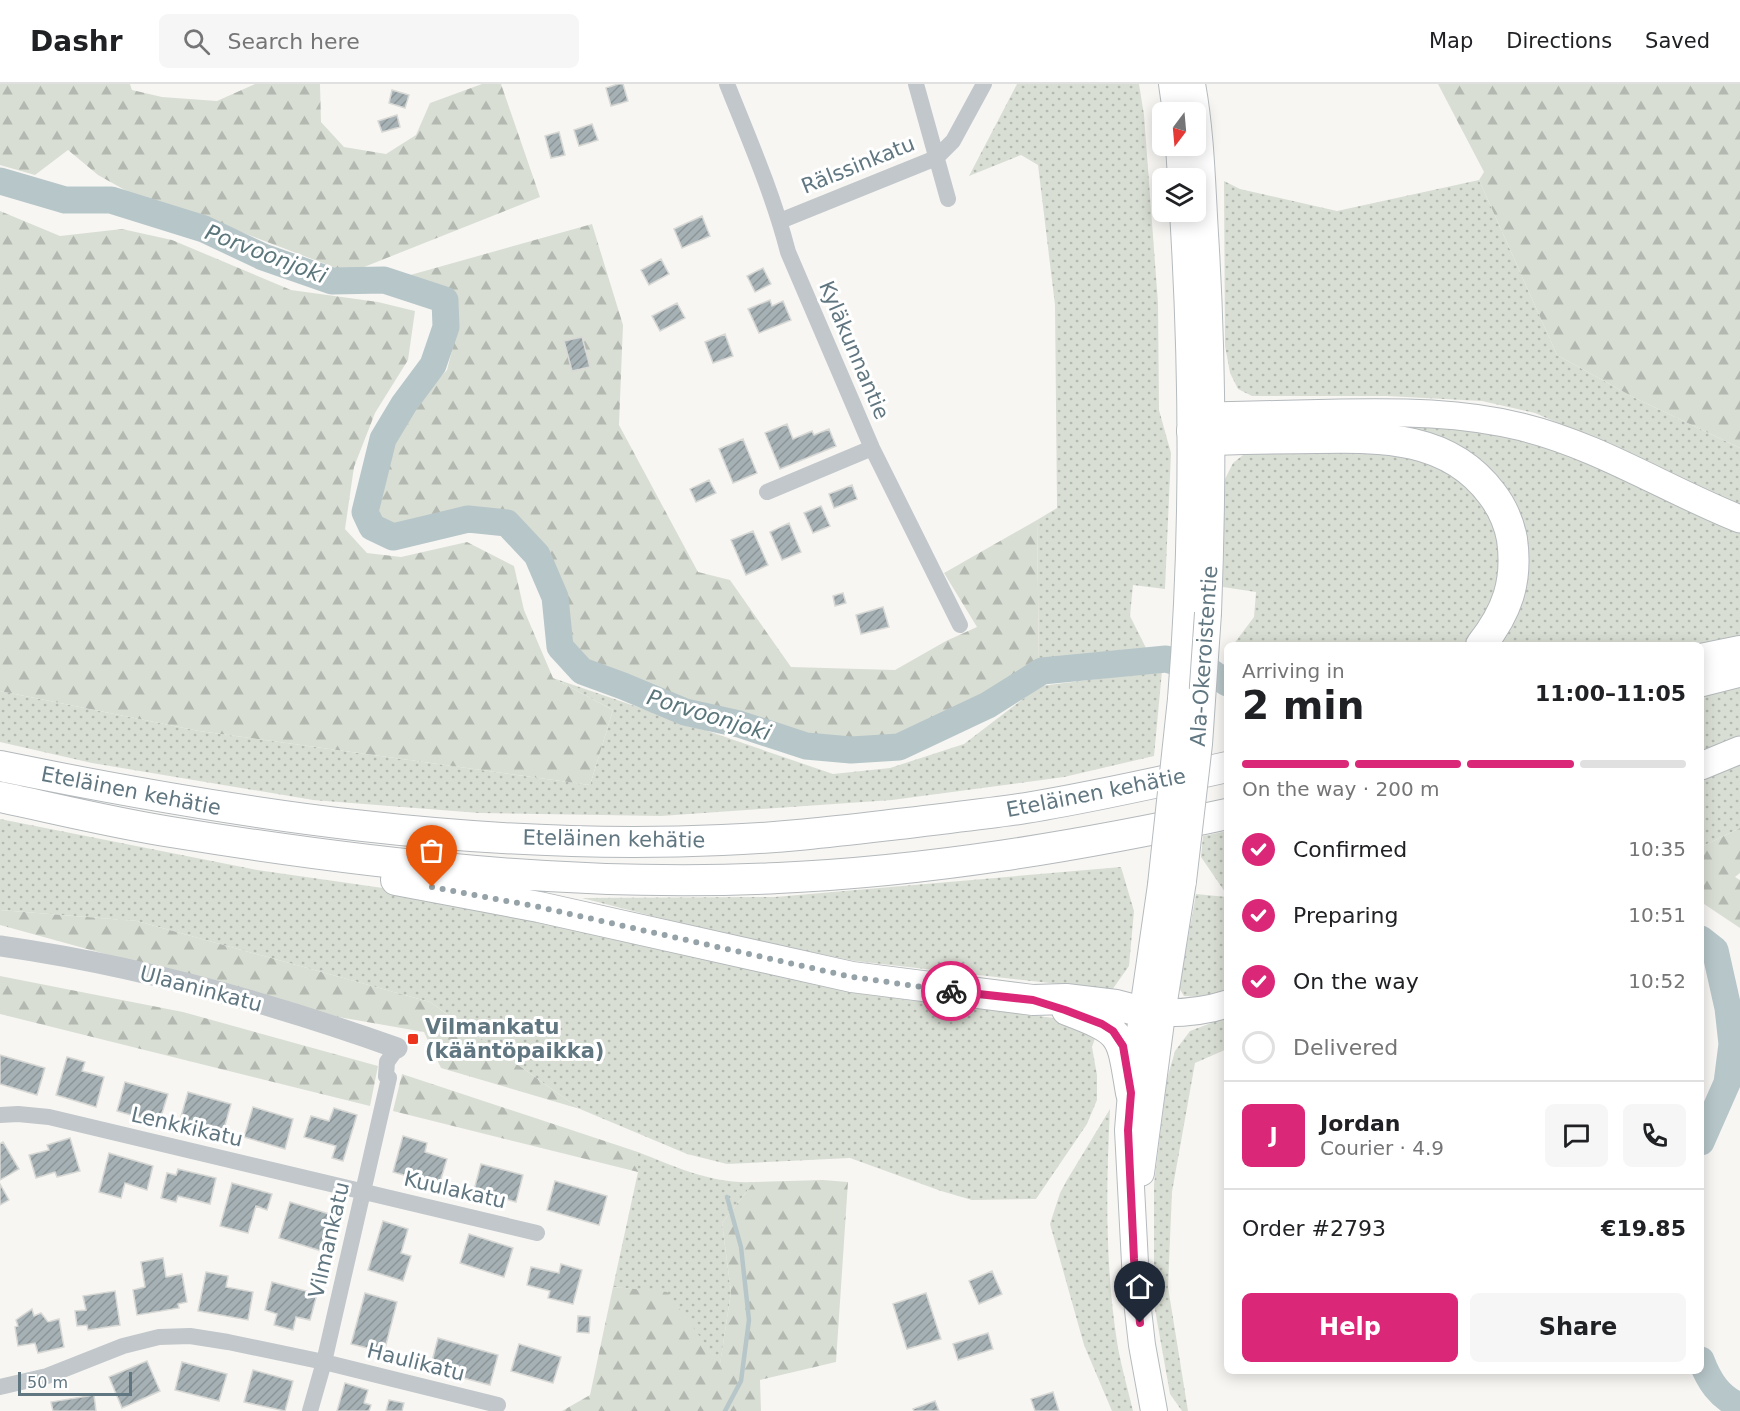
<!DOCTYPE html>
<meta charset="utf-8">
<style>
:root{--surface:#fff;--page:#f6f6f6;--text:#202124;--muted:#757577;--line:#e0e0e0;--accent:#db2777}
body{margin:0;font-family:"DejaVu Sans",sans-serif;background:var(--page);color:var(--text);height:100vh;display:flex;flex-direction:column;font-size:22px;white-space:nowrap}
*{box-sizing:border-box;margin:0}
p{font-size:20px;color:var(--muted)}
.icon{flex:none;width:33px;height:33px;fill:none;stroke:currentColor;stroke-width:2;stroke-linecap:round;stroke-linejoin:round}
.map{position:relative;flex:1;overflow:hidden}
.side{position:absolute;left:1224px;top:558px;width:480px;height:732px;display:flex;flex-direction:column;background:var(--surface);border-radius:9px;box-shadow:0 3px 15px #0003}
.side>*{flex:none}
.needle{width:39px;rotate:196deg}
.fabs{position:absolute;left:1152px;top:18px;display:grid;gap:12px}
.fabs a{display:grid;place-items:center;width:54px;height:54px;border-radius:9px;background:var(--surface);box-shadow:0 3px 15px #0003;font-size:30px}
.scale{position:absolute;left:18px;bottom:15px;width:114px;box-sizing:border-box;padding-left:6px;border:3px solid #607680;border-top:0;font-size:16px;line-height:21px;white-space:nowrap;color:#607680;-webkit-text-stroke:4px #fff;paint-order:stroke}
.pin{position:absolute;display:grid;place-items:center;width:51px;height:51px;color:#fff;margin:-62px -26px;border-radius:50% 50% 50% 0;rotate:-45deg;box-shadow:0 0 6px #0007}
.pin .icon{rotate:45deg}
.courier{position:absolute;display:grid;place-items:center;width:60px;height:60px;margin:-30px;border:4px solid #db2777;border-radius:50%;background:#fff;color:#222;box-shadow:0 2px 8px #0007}
.head em{font-style:normal;font-weight:800}
.head div{display:flex;flex-direction:column-reverse}
.head{display:flex;align-items:center;justify-content:space-between;height:102px;padding:0 18px}
h1{font-size:39px;font-weight:800;line-height:45px}
.bar{display:grid;grid-template-columns:repeat(4,1fr);gap:9px 6px;align-content:center;height:72px;padding:0 18px}
.bar i{height:8px;border-radius:4px;background:var(--line)}
.bar .current{background:var(--accent)}
.bar p{grid-column:span 4}
.line{display:flex;align-items:center;gap:15px;padding:0 18px;border-top:2px solid var(--line)}
.line div{flex:1}
.round{display:grid;place-items:center;flex:none;width:63px;height:63px;border-radius:9px;background:var(--page)}
ol{padding:0 18px;list-style:none}
li{display:flex;align-items:center;gap:18px;height:66px}
li p{margin-inline-start:auto}
li .icon{padding:6px;border-radius:50%;background:var(--accent);color:#fff;stroke-width:4}
li:last-child{color:var(--muted)}
li i{width:33px;height:33px;border:3px solid var(--line);border-radius:50%}
.button{display:flex;gap:12px;margin-top:auto;padding:12px 18px}
.button a{flex:1;height:69px;border-radius:9px;background:var(--accent);color:#fff;font-size:24px;font-weight:800;line-height:69px;text-align:center}
.button a+a{background:var(--page);color:var(--text)}
header{display:flex;align-items:center;gap:36px;box-sizing:border-box;height:84px;padding:0 30px;background:var(--surface);border-bottom:2px solid var(--line)}
header strong{font-size:28px}
nav{display:flex;gap:33px;margin-inline-start:auto;font-size:21px}
.search{width:420px;height:54px;background:var(--page);display:flex;align-items:center;gap:15px;box-sizing:border-box;padding:0 21px;border-radius:9px;color:var(--muted);font-size:22px}
.map>svg:first-child{display:block}
</style>
<header>
<strong>Dashr</strong>
<div class="search"><svg class="icon" aria-label="search" viewBox="0 0 24 24"><circle cx="10" cy="10" r="6"/><path d="M15 15l6 6"/></svg>Search here</div>
<nav><a>Map</a><a>Directions</a><a>Saved</a></nav>
</header>
<div class="map">
<svg width="1740" height="1327" viewBox="0 0 1740 1327">
<defs>
<pattern id="grass-dots" width="8" height="8" patternUnits="userSpaceOnUse" patternTransform="scale(1.5)"><rect width="8" height="8" fill="#d9ded4"/><path d="M2 2h.1M6 6h.1" fill="none" stroke="#b3b9b1" stroke-width="1.8" stroke-linecap="round"/></pattern>
<pattern id="forest-firs" width="22" height="20" patternUnits="userSpaceOnUse" patternTransform="scale(1.5)"><rect width="22" height="20" fill="#d9ded4"/><path d="M5 1l3.5 6h-7zM16 11l3.5 6h-7z" fill="#b3b9b1"/></pattern>
<pattern id="building-hatch" width="6" height="6" patternUnits="userSpaceOnUse" patternTransform="scale(1.5)"><rect width="6" height="6" fill="#a6b1b5"/><path d="M-1 1l2-2M0 6l6-6M5 7l2-2" fill="none" stroke="#8b9598"/></pattern>
</defs>
<rect width="100%" height="100%" fill="#f7f6f3"/>
<path fill="url(#grass-dots)" d="M1017,0H1139L1144,31L1158,219L1159,326L1171,369L1165,505L1133,501L1130,532L1146,564L1039,580L1037,436L1057,424L1055,221L1038,81L1021,71L969,92Z
M1479,96L1557,271L1633,313L1740,364V424L1597,356L1535,329L1482,317L1387,312H1252L1238,305L1230,289L1225,262L1224,97L1240,105L1337,127Z
M1271,338H1437L1518,352L1591,378L1740,447V557L1701,561H1493L1515,520L1477,376Z
M1392,364L1455,386L1485,417L1502,455L1494,526L1469,561H1233L1254,533L1256,508L1223,503L1224,397L1233,379L1243,371L1268,365Z
M1162,587L1154,672L1064,693L892,716L661,732L479,729L313,716L92,679L0,658V607L199,647L590,701L613,626L553,594L833,690L890,684L964,660L1040,602Z
M1740,599V654L1701,668V609Z
M1740,680V744L1701,763V695Z
M0,735L257,786L397,806L757,883L899,915L1062,935L1098,946L1092,963L1097,991V1016L1087,1040L1036,1115L972,1116L941,1107L850,1074L727,1080L687,1070L580,1025L430,918L137,837L0,826Z
M1227,747V811L1201,773L1203,752Z
M1121,783L1134,827L1129,882L1112,906L855,877L726,851L582,814L775,813Z
M1196,810L1227,813V906L1206,913L1184,912L1179,904Z
M1227,933V965L1195,979L1172,1108L1168,1203L1188,1327H1182L1170,1310L1154,1220V1100L1167,995L1175,967L1190,947Z
M1110,1025C1106,1104 1105,1185 1118,1264C1122,1285 1128,1306 1133,1327H1112L1084,1261L1050,1140L1060,1109L1067,1096Z
M638,1068C676,1083 712,1100 754,1098L722,1139L731,1208L720,1281L667,1209L613,1203L638,1088Z"/>
<path fill="url(#forest-firs)" d="M0,0H130L132,6L162,13L217,17L255,0H320L321,38L344,63L386,70L416,51L430,19L482,0H501L540,113L349,189L212,137L132,110L98,91L68,66L35,91L0,81Z
M1438,0H1740V364L1633,313L1557,271L1479,96L1484,88Z
M0,127L60,152L122,145L172,156L291,206L378,218L415,227L408,276L375,329L354,383L345,445L367,469L401,473L467,458L514,482L524,526L553,594L613,626L590,701L199,647L0,607Z
M592,140L623,241L619,341L698,488L730,496L791,583L895,586L946,557L977,543L944,489L1037,436L1039,580L980,614L888,655L842,656L806,651L741,631L687,621L588,579L571,556L563,511L545,469L515,433L464,426L392,443L382,435L379,426L395,355L410,326L447,286L459,239L458,215L445,206L396,195Z
M1740,744V789L1735,793L1740,796V844L1701,818V763Z
M0,826L137,837L430,918L580,1025L441,984L424,948L327,931L0,841Z
M0,892L183,928L378,982L370,1022L0,930Z
M402,990L638,1068V1088L393,1027Z
M823,1096L848,1098L836,1278L760,1296L761,1327H562L590,1311L613,1203L667,1208L720,1280L731,1208L722,1139L754,1098Z"/>
<g fill="none" stroke-linecap="round" stroke-linejoin="round">
<path stroke="#b7c6c9" stroke-width="4.5" d="M725,1327L741,1297L749,1236L741,1163L727,1113"/>
<path stroke="#b7c6c9" stroke-width="27" d="M0,97L65,116H111L204,145L263,173L332,197L384,196L445,216L446,243L433,281L404,320L383,355L365,428L372,443L393,453L468,435L507,439L537,471L555,513L560,563L582,587L623,602L685,628L739,640L806,662L851,666L899,663L988,621L1042,587L1166,575L1211,588L1227,599
M1701,855L1715,866L1728,924L1732,960L1727,999L1701,1058
M1701,1276C1709,1297 1719,1313 1740,1322"/>
</g>
<path fill="url(#building-hatch)" stroke="#d8d8d5" stroke-width="1.5" d="M618,0H623L628,17L611,22L606,4Z
M392,6L409,11L405,24L389,19Z
M397,31L400,43L382,48L378,37Z
M592,40L598,56L579,62L574,46Z
M559,48L565,71L551,74L545,52Z
M702,132L710,152L682,164L674,145Z
M661,175L669,190L649,201L641,186Z
M763,184L771,200L755,208L747,192Z
M770,216L772,222L783,217L791,236L759,249L748,225Z
M677,219L685,234L660,247L652,232Z
M725,250L733,272L713,279L705,258Z
M582,253L590,283L572,287L564,257Z
M787,340L793,355L812,347L814,351L829,345L836,362L780,385L765,349Z
M743,355L757,389L733,399L719,365Z
M709,396L716,409L696,418L690,405Z
M852,401L857,415L834,424L829,410Z
M821,422L830,442L813,449L804,429Z
M789,439L801,468L782,476L770,448Z
M753,447L768,481L746,491L731,456Z
M843,509L846,519L835,522L833,512Z
M883,523L889,543L861,550L856,531Z
M0,971L45,984L37,1011L0,1000Z
M67,973L85,978L82,987L104,993L96,1023L56,1011Z
M125,998L168,1010L159,1039L117,1027Z
M188,1008L231,1020L223,1048L180,1036Z
M253,1023L293,1035L285,1065L244,1053Z
M334,1024L357,1031L343,1077L332,1074L336,1062L304,1053L311,1032L329,1037Z
M403,1052L427,1059L425,1068L447,1075L439,1101L393,1088Z
M70,1054L80,1087L57,1093L55,1088L36,1094L29,1071L49,1066L47,1061Z
M3,1058L19,1085L0,1096V1060Z
M109,1069L153,1082L147,1106L125,1099L121,1114L99,1108Z
M481,1080L523,1091L516,1118L474,1106Z
M178,1085L216,1094L210,1120L178,1112L176,1118L161,1114L167,1089L176,1091Z
M555,1097L607,1112L599,1141L547,1126Z
M232,1099L272,1110L267,1126L256,1122L248,1149L220,1142Z
M0,1100L9,1116L0,1121Z
M290,1118L339,1133L328,1169L279,1154Z
M383,1137L408,1145L401,1169L411,1172L403,1197L368,1186Z
M469,1150L513,1164L504,1193L460,1179Z
M163,1174L166,1193L182,1190L187,1218L178,1220L179,1224L137,1231L133,1206L145,1203L141,1178Z
M561,1180L582,1186L573,1220L548,1214L550,1207L527,1201L531,1183L559,1189Z
M992,1187L1002,1210L979,1220L969,1197Z
M206,1188L228,1192L226,1203L253,1208L248,1236L198,1227Z
M272,1198L317,1210L310,1236L296,1233L293,1246L274,1241L277,1230L265,1226Z
M115,1207L120,1241L88,1246L87,1241L77,1242L75,1227L86,1226L83,1212Z
M365,1209L397,1218L384,1268L351,1260Z
M926,1209L941,1255L907,1265L893,1220Z
M32,1225L34,1232L41,1229L48,1238L59,1235L64,1263L38,1269L35,1259L18,1262L15,1243L18,1242L16,1236Z
M578,1232L590,1233L589,1249L577,1248Z
M988,1249L993,1265L958,1276L953,1260Z
M438,1254L498,1271L490,1301L430,1285Z
M519,1260L561,1273L553,1299L511,1287Z
M147,1277L160,1307L122,1324L109,1293Z
M182,1278L227,1290L219,1317L175,1306Z
M253,1286L293,1297L285,1327L244,1318Z
M345,1299L368,1306L364,1319L371,1321L369,1327H337Z
M1053,1308L1059,1327H1035L1031,1315Z
M94,1311L96,1327H53L51,1318Z
M389,1316L404,1319L402,1327H386Z
M935,1317L939,1327H914L913,1325Z"/>
<g fill="none" stroke-linecap="round" stroke-linejoin="round">
<defs>
<path id="primary" d="M1172,0L1176,28
M1192,0C1201,49 1202,100 1205,150C1213,276 1213,402 1208,529
M1179,62L1181,94
M1181,615C1194,452 1193,290 1183,128
M1141,1089L1162,930L1183,797
M1154,1327L1142,1261L1137,1217L1128,1046L1131,1009L1161,801"/>
<path id="trunk" d="M1192,347L1212,332C1255,331 1297,330 1340,329C1402,328 1461,328 1522,343C1599,362 1667,406 1740,435
M1701,599L1740,589
M1701,682L1740,666
M1143,928C1171,930 1200,929 1227,920"/>
<path id="motorway" d="M1192,347L1212,356C1247,355 1282,354 1317,354C1382,353 1449,352 1492,410C1502,423 1509,439 1512,455C1518,498 1507,528 1481,561
M1701,575L1740,567
M0,682C239,731 478,767 722,756C785,754 847,746 908,739C947,734 987,730 1026,724C1093,713 1160,698 1227,683
M0,713C57,725 114,739 171,748C369,780 576,804 778,794C930,787 1079,762 1227,730
M396,796L539,823L852,893L1033,916L1066,915L1116,921L1143,928
M1067,926C1125,948 1121,950 1131,1009"/>
</defs>
<use href="#primary" stroke="#b5bbbe" stroke-width="28"/>
<use href="#trunk" stroke="#b4b9bc" stroke-width="29"/>
<use href="#motorway" stroke="#b4b9bc" stroke-width="32"/>
<path stroke="#c1c7ca" stroke-width="16" d="M727,0C749,55 773,110 788,168L872,364L960,541
M916,0L948,115
M780,137L936,74L953,57L984,0
M767,408L872,364
M0,1031L18,1030L49,1033L537,1149
M0,1303L47,1292L123,1262L159,1253L190,1252L228,1258L324,1278L498,1321
M310,1327L324,1278L389,994L386,992L387,978L397,964"/>
<path stroke="#c1c7ca" stroke-width="21" d="M0,862C133,881 271,919 397,964"/>
<use href="#primary" stroke="#fff" stroke-width="26"/>
<use href="#trunk" stroke="#fff" stroke-width="27"/>
<use href="#motorway" stroke="#fff" stroke-width="30"/>
<defs>
<path id="primary-bridge" d="M1183,797L1199,660L1208,529
M1161,801L1181,615"/>
</defs>
<use href="#primary-bridge" stroke="#b5bbbe" stroke-width="28" stroke-linecap="butt"/>
<use href="#primary-bridge" stroke="#fff" stroke-width="26"/>
</g>
<g fill="none" stroke-linecap="round" stroke-linejoin="round">
<path stroke="#95a3a8" stroke-width="6" stroke-dasharray="0 10.8" d="M432,803L539,823L852,893L951,907"/>
<path stroke="#db2777" stroke-width="8" d="M951,907L1033,916L1065,926L1102,940L1113,947L1123,962L1131,1009L1128,1046L1134,1175L1140,1239"/>
</g>
<rect fill="#ed341d" stroke="#fff" stroke-width="2" x="407" y="949" width="12" height="12" rx="3"/>
<g text-anchor="middle" dominant-baseline="central" stroke-width="6" stroke-linejoin="round" paint-order="stroke">
<g font-size="21" fill="#607680" stroke="#fff">
<text transform="translate(858 81) rotate(-22)">Rälssinkatu</text>
<text transform="translate(854 266) rotate(67)">Kyläkunnantie</text>
<text transform="translate(1204 572) rotate(-86)">Ala-Okeroistentie</text>
<text transform="translate(131 707) rotate(11)">Eteläinen kehätie</text>
<text transform="translate(1096 709) rotate(-11)">Eteläinen kehätie</text>
<text transform="translate(614 755) rotate(1)">Eteläinen kehätie</text>
<text transform="translate(201 905) rotate(15)">Ulaaninkatu</text>
<text transform="translate(187 1043) rotate(13)">Lenkkikatu</text>
<text transform="translate(455 1106) rotate(13)">Kuulakatu</text>
<text transform="translate(329 1156) rotate(-77)">Vilmankatu</text>
<text transform="translate(416 1278) rotate(14)">Haulikatu</text>
</g>
<g font-size="21" font-weight="bold" fill="#607680" stroke="#fff" text-anchor="start">
<text x="425" y="943">Vilmankatu<tspan x="425" dy="24">(kääntöpaikka)</tspan></text>
</g>
<g font-size="22" font-style="italic" fill="#5a767b" stroke="#fff">
<text transform="translate(266 170) rotate(21)">Porvoonjoki</text>
<text transform="translate(709 631) rotate(17)">Porvoonjoki</text>
</g>
</g>
</svg>
<div class="fabs">
<a><svg class="needle" viewBox="-14 -14 28 28"><path d="M0-13l5 13h-10z" fill="#e53935"/><path d="M0 13l5-13h-10z" fill="#757577"/></svg></a>
<a><svg class="icon" aria-label="layers" viewBox="0 0 24 24"><path d="M12 4l9 5-9 5-9-5zM3 14l9 5 9-5"/></svg></a>
</div>
<div class="scale">50 m</div>
<div class="pin" style="left:432px;top:803px;background:#ea580c"><svg class="icon" aria-label="bag" viewBox="0 0 24 24"><path d="M5 8h14l-1 12H6zM9 8a3 3 0 0 1 6 0"/></svg></div>
<div class="pin" style="left:1140px;top:1239px;background:#1f2937"><svg class="icon" aria-label="home" viewBox="0 0 24 24"><path d="M3 11l9-7 9 7M6 9v11h12V9"/></svg></div>
<div class="courier" style="left:951px;top:907px"><svg class="icon" aria-label="bike" viewBox="0 0 24 24"><circle cx="6" cy="16" r="4"/><circle cx="18" cy="16" r="4"/><path d="M6 16l4-8h5l3 8M10 8l3 8H6M13 5h3"/></svg></div>
<section class="side">
<div class="head"><div><h1>2 min</h1><p>Arriving in</p></div><em>11:00–11:05</em></div>
<div class="bar"><i class="current"></i><i class="current"></i><i class="current"></i><i></i><p>On the way · 200 m</p></div>
<ol>
<li><svg class="icon" aria-label="check" viewBox="0 0 24 24"><path d="M5 12l5 5 9-10"/></svg>Confirmed<p>10:35</p></li>
<li><svg class="icon" aria-label="check" viewBox="0 0 24 24"><path d="M5 12l5 5 9-10"/></svg>Preparing<p>10:51</p></li>
<li><svg class="icon" aria-label="check" viewBox="0 0 24 24"><path d="M5 12l5 5 9-10"/></svg>On the way<p>10:52</p></li>
<li><i></i>Delivered</li>
</ol>
<div class="line" style="height:108px"><b class="round" style="background:var(--accent);color:#fff">J</b><div><b>Jordan</b><p>Courier · 4.9</p></div><a class="round"><svg class="icon" aria-label="chat" viewBox="0 0 24 24"><path d="M4 5h16v11H9l-5 4z"/></svg></a><a class="round"><svg class="icon" aria-label="phone" viewBox="0 0 24 24"><path d="M5 4h4l2 5-3 2q2 4 5 5l2-3 5 2v4C11 20 4 13 5 4z"/></svg></a></div>
<div class="line" style="height:78px"><div>Order #2793</div><b>€19.85</b></div>
<div class="button"><a>Help</a><a>Share</a></div>
</section>
</div>
